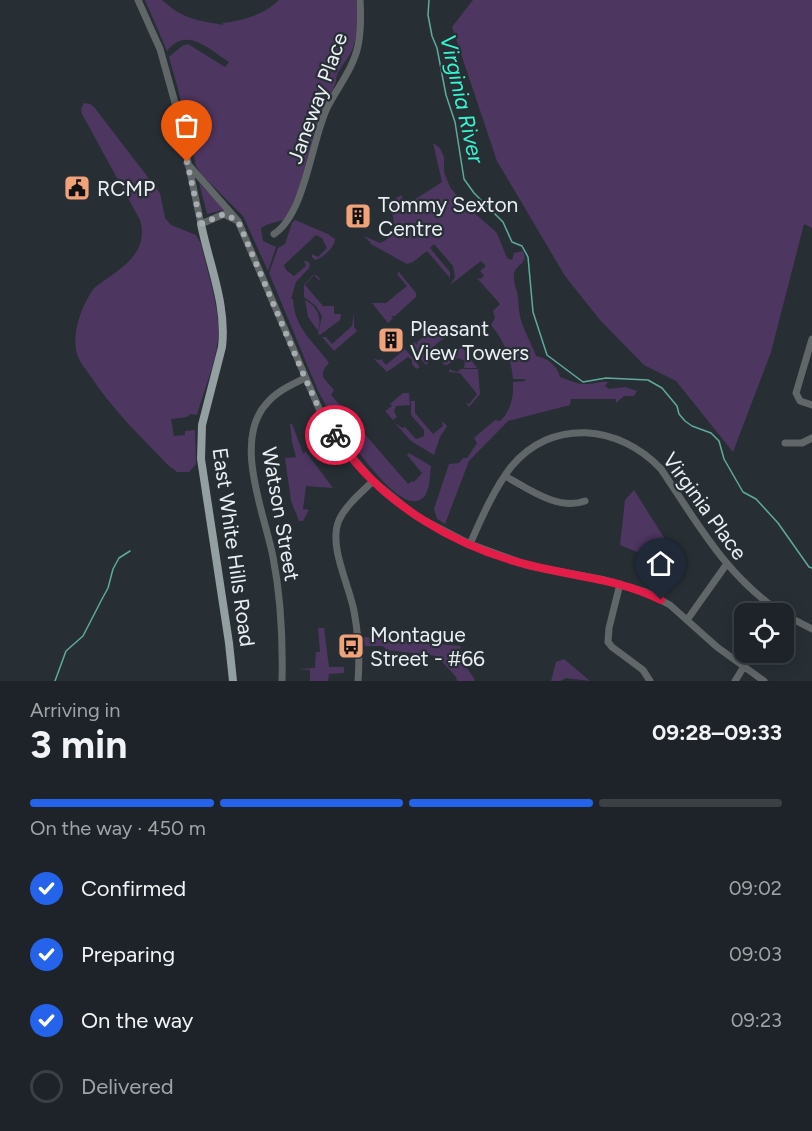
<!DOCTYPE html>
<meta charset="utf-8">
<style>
:root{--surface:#1d2328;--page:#252b30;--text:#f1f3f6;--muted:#a0a4a8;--line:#3b4045;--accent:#2563eb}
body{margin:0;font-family:Figtree,sans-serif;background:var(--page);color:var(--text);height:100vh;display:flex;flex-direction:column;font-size:22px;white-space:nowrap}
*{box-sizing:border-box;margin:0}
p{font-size:20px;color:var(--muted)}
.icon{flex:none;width:33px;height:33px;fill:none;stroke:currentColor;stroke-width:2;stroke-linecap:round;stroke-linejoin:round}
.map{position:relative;height:681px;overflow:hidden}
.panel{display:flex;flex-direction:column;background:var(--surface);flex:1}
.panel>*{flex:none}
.buttons{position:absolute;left:734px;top:603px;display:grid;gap:12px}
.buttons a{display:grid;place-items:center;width:60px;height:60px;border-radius:12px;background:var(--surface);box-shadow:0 3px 15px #0003,0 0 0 2px var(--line);font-size:30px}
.pin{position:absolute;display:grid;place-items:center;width:51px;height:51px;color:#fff;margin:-62px -26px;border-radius:50% 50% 50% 0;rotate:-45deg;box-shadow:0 0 6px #0007}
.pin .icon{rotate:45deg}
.courier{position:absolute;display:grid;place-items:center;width:60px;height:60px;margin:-30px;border:4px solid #e11d48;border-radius:50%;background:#fff;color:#222;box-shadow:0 2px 8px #0007}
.head em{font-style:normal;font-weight:700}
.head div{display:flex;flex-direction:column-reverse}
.head{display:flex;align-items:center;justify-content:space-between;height:102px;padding:0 30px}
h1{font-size:39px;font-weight:700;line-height:45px}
.bar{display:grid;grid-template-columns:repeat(4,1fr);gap:9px 6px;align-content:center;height:72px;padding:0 30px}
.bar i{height:8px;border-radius:4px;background:var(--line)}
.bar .on{background:var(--accent)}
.bar p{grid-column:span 4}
ol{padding:0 30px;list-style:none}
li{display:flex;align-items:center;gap:18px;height:66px}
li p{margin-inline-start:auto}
li .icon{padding:6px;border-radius:50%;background:var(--accent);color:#fff;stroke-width:4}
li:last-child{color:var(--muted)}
li i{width:33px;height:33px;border:3px solid var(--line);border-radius:50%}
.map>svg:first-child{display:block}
</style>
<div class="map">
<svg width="812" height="681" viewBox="0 0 812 681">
<rect width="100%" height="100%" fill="#272f35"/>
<path fill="#4d3660" d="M145,0H162C183,19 196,20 223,25V23C244,20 264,15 279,0H356C358,16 358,33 353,48C349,59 335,71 336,82L314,133L300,186L286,219L266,225L261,228L263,241L276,247L268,271L243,216L202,175L196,166L178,89L169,57L182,46L188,44L225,67L229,62C208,49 187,26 167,51Z
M473,0H812V228L804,224L771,352L733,452L676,381L644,365L600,320L565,276L497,161L452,27Z
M84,103L90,104L94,107L160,193L165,218L171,225L196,235L201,244C207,271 221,312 218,339C215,365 204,390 197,415L190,414L187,417L171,419L174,436L185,435V431L195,430L196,464L189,472H177L168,465C140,436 111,408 89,374C85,368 79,361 77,354C71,333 82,305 94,288C118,270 150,255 140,220L82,114L81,109Z
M433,143L440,148L444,157V172L450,187L463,203L497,233L507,258L512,260L514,253L523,251C530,266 512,263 514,279C514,284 516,288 517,292C519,300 518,308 520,316C523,330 531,342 536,356C547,358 557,365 560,377C569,380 578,385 588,384C595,384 601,381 608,382L605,386L609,389L625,387L637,391L634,396H624L616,403V399H571L570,405L508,421L469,461L445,524L437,519L434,509L449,464L459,463L463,458H467L477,443L474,438L495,420L500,421C511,411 514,396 513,382L525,381V379H513C511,358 505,342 491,325L495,318L493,311L500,304L477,278L480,279L484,276L480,271L486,266L481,261L450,285L455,277L453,266L434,244L430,248L450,272V278L427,251L413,262L407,264L369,243H371L364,236L380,243C397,236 396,223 390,207L395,199L401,195L404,201L411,202L442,182Z
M199,183L225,209L223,210L207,214Z
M295,220L328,234L335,239C335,247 323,258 315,260L312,257V254L318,257L327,248L322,238L316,235L284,265L286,270L294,276L306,266L304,261H307L310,264L309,268L296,282L291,299H293C295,330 313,340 329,363C317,376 325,379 334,390L331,395L349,415L340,422H335L318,391L269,273L278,248L285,244L292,223Z
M399,272L416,293V297L395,316H391L393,318L388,323L372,303H386L407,286L397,274Z
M313,275H316L320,279L319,280L314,275L305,285L323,306H334V314H341L340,320L320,335L318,334L322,316L316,306L304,297V285Z
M305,300C318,307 322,318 318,331L308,317Z
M354,313V327L357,331L334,351L322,337H326L332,344L352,326Z
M439,324L443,325L457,341L449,334L428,351V363L426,365L409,346L414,342L417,345V342Z
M462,347L477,368H464L465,361L458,358L447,365L442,364Z
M405,349L424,372L420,367L416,369L412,364V360L408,357L387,372L374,359L379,360L381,359L386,365Z
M449,369L457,372L461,369H478L480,394L469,407L466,403L469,404L477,394L460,373L449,372Z
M403,393H409L410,405L396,406L394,411L397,417L393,420L385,411L392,406L390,404Z
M411,401H415V413L433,434L443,426L442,423L443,422L447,426L440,437L434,455L411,441L394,422L402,428L405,427L416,439L424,436V430L411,415Z
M350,417L408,484L412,481L414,482L422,473L407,455L409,453L431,466C430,474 430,486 426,494C405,528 346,431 338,426Z
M290,424H292L303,453L306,452L333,488L306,486L303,509L309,510L303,521H299L291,501L285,458L296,457L292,442Z
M634,490L680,563L676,568L620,545L625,500Z
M318,628H324L329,667H344V673L329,674L328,681H310V670L297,669L315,668L316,652H320Z
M364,637L461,646L459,657L474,678V681H457L456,677L437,656L387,650L383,646H365Z
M564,659L590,681L566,678L560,681H551L556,662Z"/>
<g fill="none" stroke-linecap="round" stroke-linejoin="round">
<path stroke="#5faa9d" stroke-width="1.5" d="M429,0L428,15L432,36L437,48L446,95L455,122L464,179L474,193L503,222L512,242L522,246L528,257L533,312L547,355L583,382L606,378L648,380L662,388L677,406L679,414L685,421L692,426L711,433L719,441L724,459L743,492L756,499L778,523L809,567L812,568
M55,681L66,651L83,636L102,599L108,588L113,569L119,558L130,551"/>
<path stroke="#616768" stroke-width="7" d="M138,0L160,49L177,110L201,224L224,214L236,220
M187,163L238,221L321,413L340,443L373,481L416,516L470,544L530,566L605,580L646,592L670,605L717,647L764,681
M274,234C305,214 311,142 327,108C337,88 353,69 358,46C361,31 361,16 360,0
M812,339L796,393L800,401L812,405
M785,443H802L812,438
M505,476C529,489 558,511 585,501
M470,544C481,519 494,489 511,467C552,417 620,425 661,469C698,524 726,576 783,614
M620,584L609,628L608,642L612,647L643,670L650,681
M783,614L812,629
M687,620L726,565
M282,681C283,640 281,598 273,557C265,515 232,440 267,403C277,391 291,385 305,378
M358,681C360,658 358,633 354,611C349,584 328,546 339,520C346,505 361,493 373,481
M735,681L743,668"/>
<path stroke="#949fa1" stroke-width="8" d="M201,224C209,264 227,305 222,347L202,425L201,459L229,643L233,681"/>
</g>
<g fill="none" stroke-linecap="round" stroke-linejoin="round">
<path stroke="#a6acb0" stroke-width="6" stroke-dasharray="0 10.8" d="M187,162L201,224L224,214L238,221L305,378L321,413L335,435"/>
<path stroke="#e11d48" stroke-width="8" d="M335,435C380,504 458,549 537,567C579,577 622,580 661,600"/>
</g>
<defs>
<symbol id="civic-square" viewBox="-11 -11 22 22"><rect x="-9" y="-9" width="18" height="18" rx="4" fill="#f0a27a" stroke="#272f35"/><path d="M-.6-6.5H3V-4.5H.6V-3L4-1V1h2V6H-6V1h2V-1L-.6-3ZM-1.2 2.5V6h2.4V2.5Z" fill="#111"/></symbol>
<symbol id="building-square" viewBox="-11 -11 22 22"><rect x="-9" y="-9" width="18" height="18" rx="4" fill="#f0a27a" stroke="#272f35"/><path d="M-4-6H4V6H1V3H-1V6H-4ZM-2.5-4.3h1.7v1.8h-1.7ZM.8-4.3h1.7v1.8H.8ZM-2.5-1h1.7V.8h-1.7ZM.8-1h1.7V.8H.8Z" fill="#111"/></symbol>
<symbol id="bus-square" viewBox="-11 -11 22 22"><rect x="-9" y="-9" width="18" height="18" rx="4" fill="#f0a27a" stroke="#272f35"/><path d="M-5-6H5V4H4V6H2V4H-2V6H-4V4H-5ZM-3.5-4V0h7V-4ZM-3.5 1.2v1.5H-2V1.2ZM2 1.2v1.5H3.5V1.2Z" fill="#111"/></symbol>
</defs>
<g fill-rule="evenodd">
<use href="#civic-square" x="62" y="173" width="30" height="30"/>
<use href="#building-square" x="343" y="201" width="30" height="30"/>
<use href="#building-square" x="376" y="325" width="30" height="30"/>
<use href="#bus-square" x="336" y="631" width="30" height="30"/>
</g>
<g text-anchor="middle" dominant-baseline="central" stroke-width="4.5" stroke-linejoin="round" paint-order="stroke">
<g font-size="21" fill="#eaeff3" stroke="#272f35">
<text transform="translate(317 98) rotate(-70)">Janeway Place</text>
<text transform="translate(705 506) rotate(54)">Virginia Place</text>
<text transform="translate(281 514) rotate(80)">Watson Street</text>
<text transform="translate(234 547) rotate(82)">East White Hills Road</text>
</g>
<g font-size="21" fill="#eaeff3" stroke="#272f35" text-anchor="start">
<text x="97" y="188">RCMP</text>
<text x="378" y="204">Tommy Sexton<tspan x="378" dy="24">Centre</tspan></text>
<text x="410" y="328">Pleasant<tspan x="410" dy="24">View Towers</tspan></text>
<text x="370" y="634">Montague<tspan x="370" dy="24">Street - #66</tspan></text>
</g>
<g font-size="22" font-style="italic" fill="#39f4d0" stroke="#272f35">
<text transform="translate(462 99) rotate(77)">Virginia River</text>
</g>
</g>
</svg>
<div class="buttons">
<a><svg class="icon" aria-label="locate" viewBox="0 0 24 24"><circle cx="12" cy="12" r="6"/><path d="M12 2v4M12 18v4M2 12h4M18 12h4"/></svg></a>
</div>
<div class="pin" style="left:187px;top:162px;background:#ea580c"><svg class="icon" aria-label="bag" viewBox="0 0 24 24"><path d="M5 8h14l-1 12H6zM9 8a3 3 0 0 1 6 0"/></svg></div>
<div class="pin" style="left:661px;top:600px;background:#1f2937"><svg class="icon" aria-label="home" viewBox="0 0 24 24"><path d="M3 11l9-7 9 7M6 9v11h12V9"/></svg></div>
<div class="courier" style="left:335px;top:435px"><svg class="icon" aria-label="bike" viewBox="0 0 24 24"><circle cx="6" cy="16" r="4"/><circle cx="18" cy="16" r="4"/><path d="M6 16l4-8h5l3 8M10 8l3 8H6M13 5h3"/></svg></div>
</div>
<section class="panel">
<div class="head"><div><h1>3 min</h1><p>Arriving in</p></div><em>09:28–09:33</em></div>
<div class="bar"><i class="on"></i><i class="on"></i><i class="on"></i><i></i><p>On the way · 450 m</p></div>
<ol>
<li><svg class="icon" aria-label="check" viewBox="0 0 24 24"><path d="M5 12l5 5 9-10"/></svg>Confirmed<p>09:02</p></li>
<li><svg class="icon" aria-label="check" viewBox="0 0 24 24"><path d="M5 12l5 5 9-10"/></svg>Preparing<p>09:03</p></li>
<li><svg class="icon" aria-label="check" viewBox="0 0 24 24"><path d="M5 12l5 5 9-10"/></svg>On the way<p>09:23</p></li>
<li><i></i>Delivered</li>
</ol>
</section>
